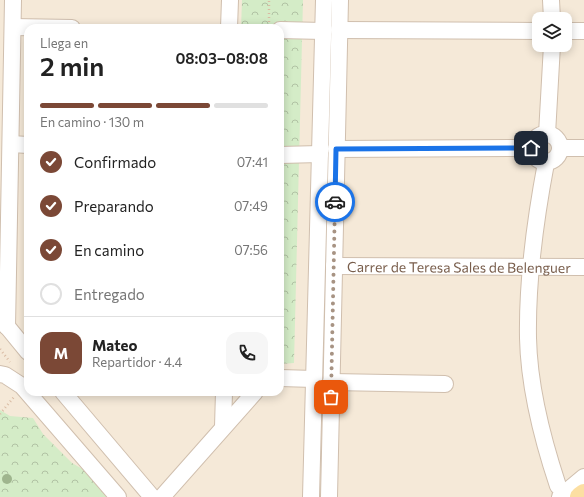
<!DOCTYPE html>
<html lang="es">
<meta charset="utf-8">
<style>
:root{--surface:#fff;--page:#f6f6f6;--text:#222;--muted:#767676;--line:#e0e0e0;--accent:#7b4836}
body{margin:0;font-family:Commissioner,sans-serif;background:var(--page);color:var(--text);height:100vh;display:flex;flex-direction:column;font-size:15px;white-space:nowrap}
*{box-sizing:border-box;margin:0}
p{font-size:13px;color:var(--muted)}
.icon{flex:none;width:22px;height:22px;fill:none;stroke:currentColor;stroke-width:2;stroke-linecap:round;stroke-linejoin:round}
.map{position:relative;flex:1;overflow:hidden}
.sheet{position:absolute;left:24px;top:24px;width:260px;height:372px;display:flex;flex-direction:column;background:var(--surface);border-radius:12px;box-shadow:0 2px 10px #0003}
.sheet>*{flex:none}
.buttons{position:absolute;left:532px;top:12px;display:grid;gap:8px}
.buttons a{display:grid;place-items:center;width:40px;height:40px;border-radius:8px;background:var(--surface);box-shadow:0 2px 10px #0003;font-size:20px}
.pin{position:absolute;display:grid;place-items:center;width:34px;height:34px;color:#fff;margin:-17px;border-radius:8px;box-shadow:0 2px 6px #0006}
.courier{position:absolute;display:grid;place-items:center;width:40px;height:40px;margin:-20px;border:3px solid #1a73e8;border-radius:50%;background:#fff;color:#222;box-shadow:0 1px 5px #0007}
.overview em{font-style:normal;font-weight:600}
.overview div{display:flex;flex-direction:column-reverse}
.overview{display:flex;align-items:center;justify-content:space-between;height:68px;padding:0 16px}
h1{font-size:26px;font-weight:600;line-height:30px}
.bar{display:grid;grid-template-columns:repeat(4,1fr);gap:6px 4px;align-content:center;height:48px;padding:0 16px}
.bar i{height:5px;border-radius:3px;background:var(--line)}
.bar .on{background:var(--accent)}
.bar p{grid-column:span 4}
.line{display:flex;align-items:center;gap:10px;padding:0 16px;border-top:1px solid var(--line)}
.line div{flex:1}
.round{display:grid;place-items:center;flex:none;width:42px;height:42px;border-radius:12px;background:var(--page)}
ol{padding:0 16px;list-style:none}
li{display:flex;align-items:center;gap:12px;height:44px}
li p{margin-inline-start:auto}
li .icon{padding:4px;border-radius:50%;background:var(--accent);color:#fff;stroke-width:4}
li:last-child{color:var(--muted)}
li i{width:22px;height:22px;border:2px solid var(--line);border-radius:50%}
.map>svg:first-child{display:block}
</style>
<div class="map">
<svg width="584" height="497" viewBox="0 0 584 497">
<defs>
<pattern id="park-crowns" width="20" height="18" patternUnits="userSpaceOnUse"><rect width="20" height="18" fill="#d4ecc7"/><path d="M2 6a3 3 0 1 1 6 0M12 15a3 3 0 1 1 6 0" fill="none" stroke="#b1c2a4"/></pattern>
</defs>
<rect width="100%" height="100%" fill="#fdf6ea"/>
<path fill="#f5e9d8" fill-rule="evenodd" d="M0,0H584V497H0ZM539,19H565V45H539ZM28,28H280V392H28Z"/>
<path fill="url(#park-crowns)" d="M242,0H303L294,363L280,364V28H241Z
M0,410L10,416L33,418L43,434L72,463L86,471L109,497H0Z"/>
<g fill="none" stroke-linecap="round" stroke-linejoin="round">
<defs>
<g id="minor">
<path d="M551,0L552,19"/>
<path d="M13,27L72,28"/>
<path d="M229,28L230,0"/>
<path d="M280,30L323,31"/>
<path d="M339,30L539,31"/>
<path d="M565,31H584"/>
<path d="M547,134L552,45"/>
<circle cx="546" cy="148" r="14"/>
<path d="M11,144L28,145"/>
<path d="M560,148H584"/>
<path d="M336,149L531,148"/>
<path d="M280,155L320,154"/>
<path d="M546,163C535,221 527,280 528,338C529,386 543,441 558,486"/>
<path id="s1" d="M334,266L584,267"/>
<path d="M1,319L28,352"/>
<path d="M7,327L13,0"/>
<path d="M0,374L5,375L22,386L118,497"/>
<path d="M280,378L314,379"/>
<path d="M331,382L445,384"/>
<path d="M63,392L152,497"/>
<path d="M223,427L224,392"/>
<path d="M162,497L255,392"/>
<path d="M311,497L324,0"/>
<path d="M329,497L340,0"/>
<path d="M560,497L584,477"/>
</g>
<path id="major" d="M580,497L584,494"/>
</defs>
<use href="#minor" stroke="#d0bfae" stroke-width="18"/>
<use href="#major" stroke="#d9d2cd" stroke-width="22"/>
<path stroke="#d9bba3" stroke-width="2.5" stroke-dasharray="1 3" stroke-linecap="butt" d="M269,22V0
M0,349L10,362
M0,414L14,397"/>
<use href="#minor" stroke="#fff" stroke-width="16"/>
<use href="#major" stroke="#fcdfa2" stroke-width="20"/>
</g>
<circle fill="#9fb58e" cx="7" cy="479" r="5"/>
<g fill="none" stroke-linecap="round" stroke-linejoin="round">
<path stroke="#a79383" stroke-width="4" stroke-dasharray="0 7.2" d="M331,397L335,202"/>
<path stroke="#1a73e8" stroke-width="5" d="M335,202L336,149L531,148"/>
</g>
<g text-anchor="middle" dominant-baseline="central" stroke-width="3.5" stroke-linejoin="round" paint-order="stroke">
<g font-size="14" fill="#795e4c" stroke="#fffaf1">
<text stroke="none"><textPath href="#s1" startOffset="125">Carrer de Teresa Sales de Belenguer</textPath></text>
</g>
</g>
</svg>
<div class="buttons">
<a><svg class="icon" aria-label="layers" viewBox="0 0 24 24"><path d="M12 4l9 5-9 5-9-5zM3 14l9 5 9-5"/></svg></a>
</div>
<div class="pin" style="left:331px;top:397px;background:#ea580c"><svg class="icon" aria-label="bag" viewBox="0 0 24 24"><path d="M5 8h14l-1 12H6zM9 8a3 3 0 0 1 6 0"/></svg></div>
<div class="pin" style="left:531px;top:148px;background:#1f2937"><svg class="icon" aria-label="home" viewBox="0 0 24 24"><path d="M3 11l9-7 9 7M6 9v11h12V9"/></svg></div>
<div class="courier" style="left:335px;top:202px"><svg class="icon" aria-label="car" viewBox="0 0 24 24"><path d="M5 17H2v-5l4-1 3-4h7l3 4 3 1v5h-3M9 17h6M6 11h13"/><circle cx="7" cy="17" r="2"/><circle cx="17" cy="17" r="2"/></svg></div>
<section class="sheet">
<div class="overview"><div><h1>2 min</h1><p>Llega en</p></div><em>08:03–08:08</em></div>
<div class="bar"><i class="on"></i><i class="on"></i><i class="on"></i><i></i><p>En camino · 130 m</p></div>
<ol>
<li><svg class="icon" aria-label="check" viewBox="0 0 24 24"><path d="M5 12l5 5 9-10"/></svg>Confirmado<p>07:41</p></li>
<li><svg class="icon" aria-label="check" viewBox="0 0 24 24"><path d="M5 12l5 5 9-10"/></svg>Preparando<p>07:49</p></li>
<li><svg class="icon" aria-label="check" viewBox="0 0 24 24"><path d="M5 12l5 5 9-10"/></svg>En camino<p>07:56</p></li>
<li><i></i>Entregado</li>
</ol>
<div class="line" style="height:72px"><b class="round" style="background:var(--accent);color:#fff">M</b><div><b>Mateo</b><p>Repartidor · 4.4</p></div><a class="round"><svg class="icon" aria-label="phone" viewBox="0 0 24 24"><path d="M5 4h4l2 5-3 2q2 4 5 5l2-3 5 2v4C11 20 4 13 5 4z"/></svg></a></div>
</section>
</div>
